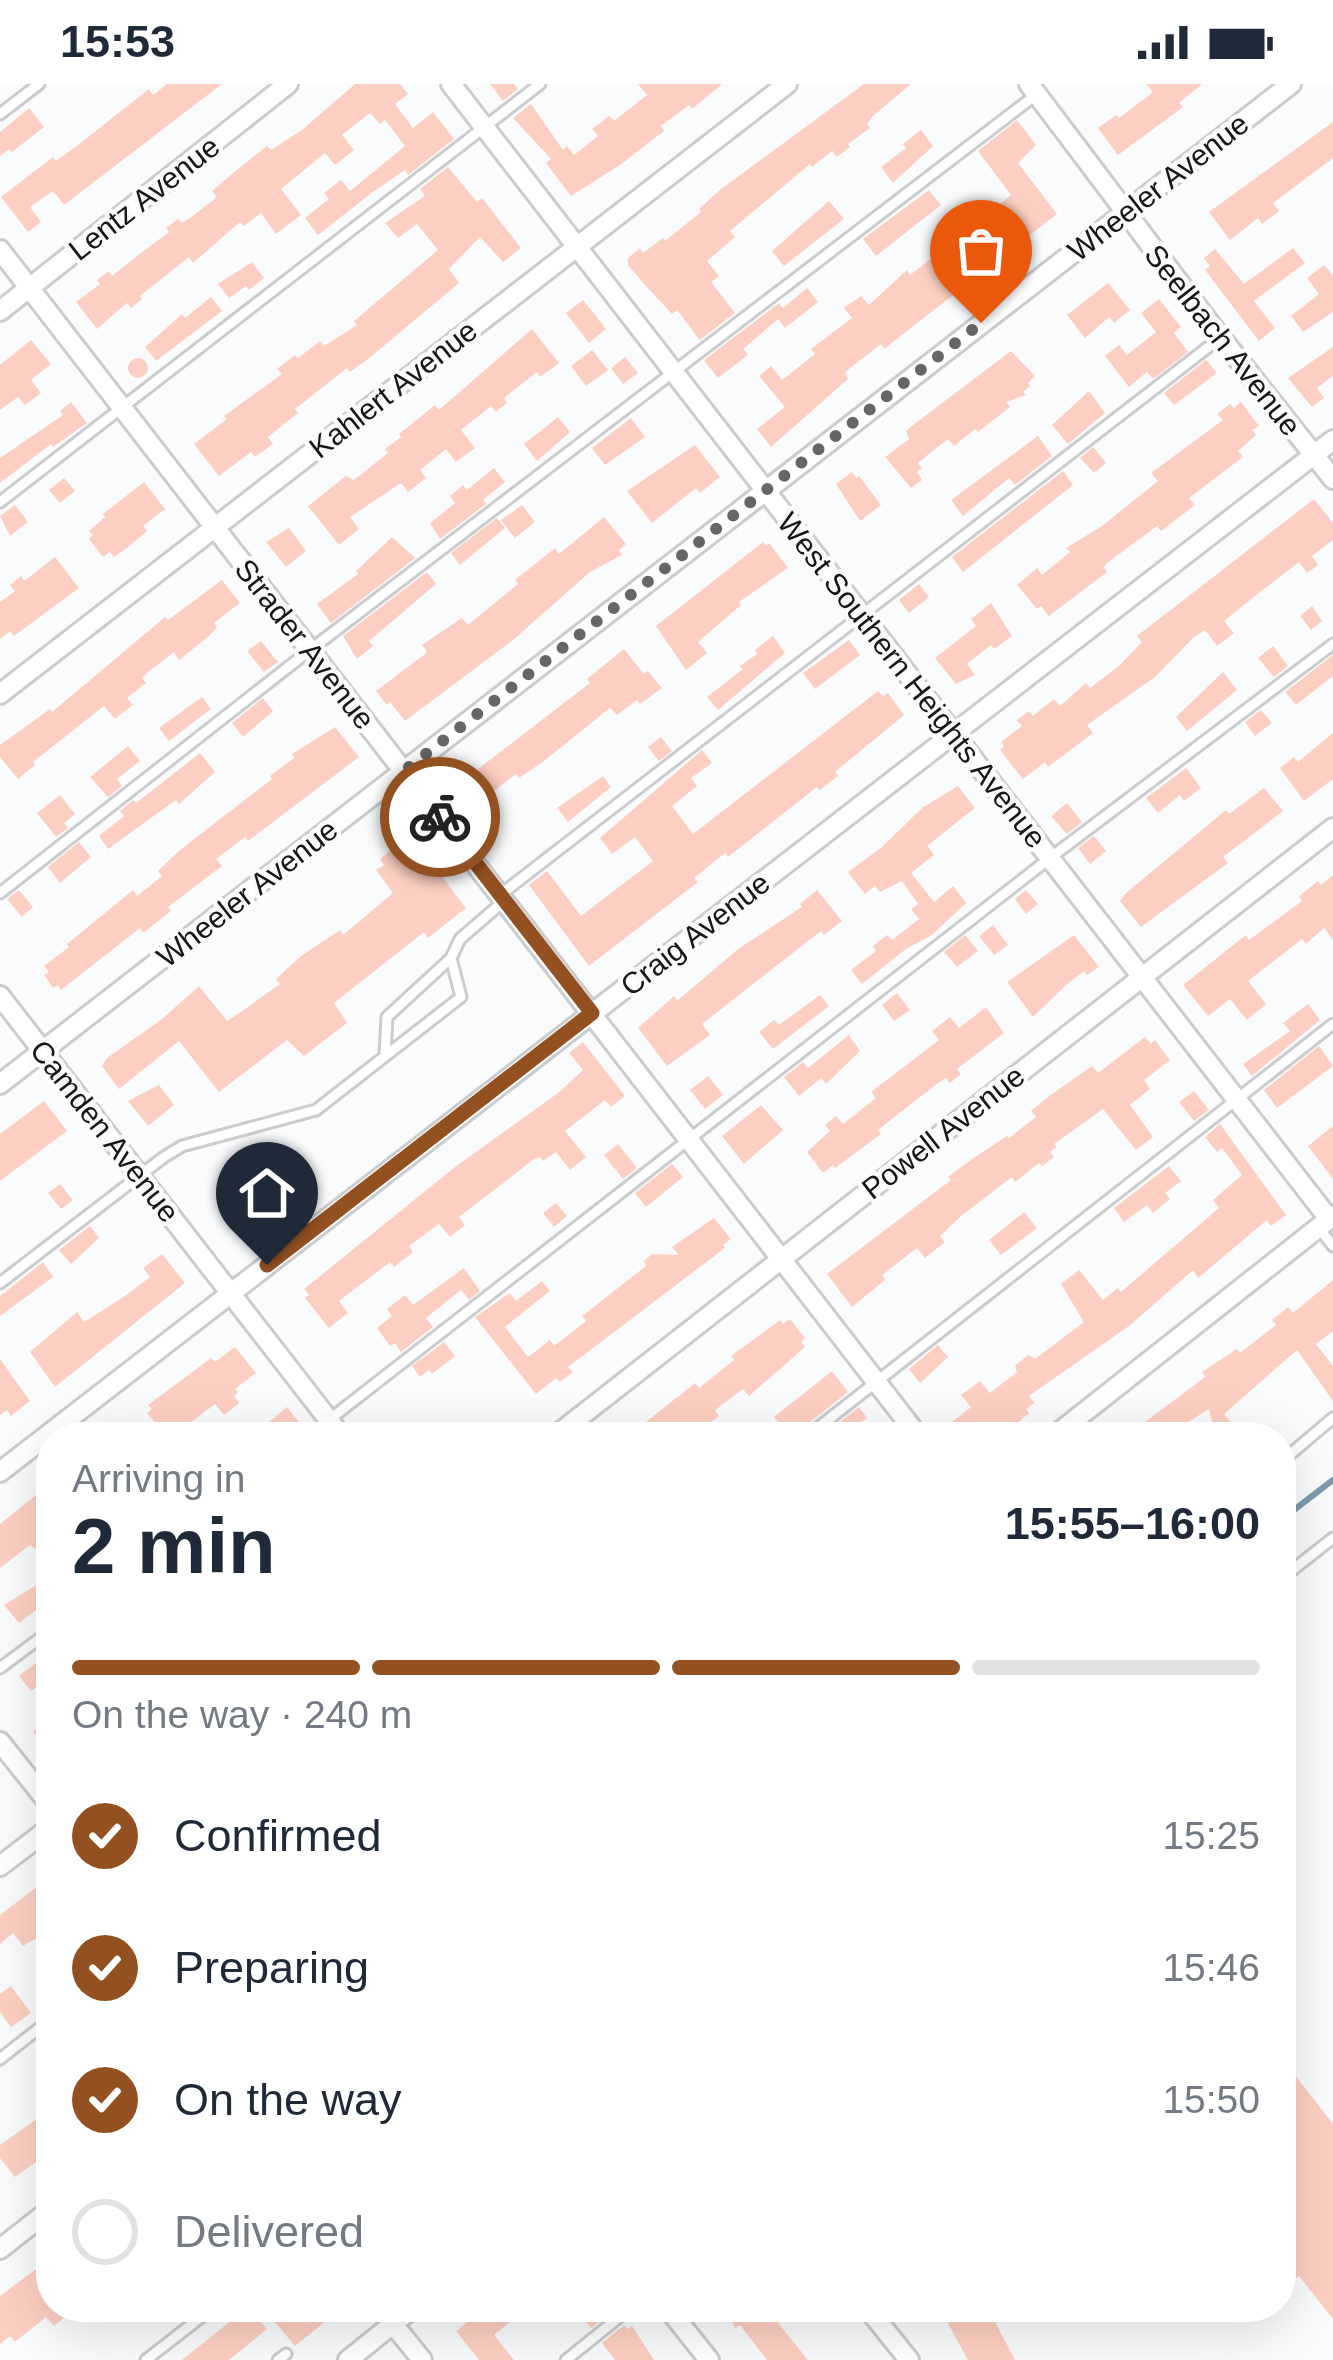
<!DOCTYPE html>
<meta charset="utf-8">
<style>
:root{--surface:#fff;--page:#f6f6f7;--text:#1f2937;--muted:#747a83;--line:#e0e1e3;--accent:#935021}
body{margin:0;font-family:Arial,sans-serif;background:var(--page);color:var(--text);height:100vh;display:flex;flex-direction:column;font-size:45px;white-space:nowrap}
*{box-sizing:border-box;margin:0}
p{font-size:39px;color:var(--muted)}
.icon{flex:none;width:66px;height:66px;fill:none;stroke:currentColor;stroke-width:2;stroke-linecap:round;stroke-linejoin:round}
.map{position:relative;flex:1;overflow:hidden}
.sheet{position:absolute;left:36px;top:1338px;width:1260px;height:900px;display:flex;flex-direction:column;background:var(--surface);border-radius:48px;box-shadow:0 12px 48px #0002}
.sheet>*{flex:none}
.pin{position:absolute;display:grid;place-items:center;width:102px;height:102px;color:#fff;margin:-123px -51px;border-radius:50% 50% 50% 0;rotate:-45deg;box-shadow:0 0 12px #0007}
.pin .icon{rotate:45deg}
.courier{position:absolute;display:grid;place-items:center;width:120px;height:120px;margin:-60px;border:9px solid #935021;border-radius:50%;background:#fff;color:#222;box-shadow:0 3px 15px #0007}
.summary em{font-style:normal;font-weight:800}
.summary div{display:flex;flex-direction:column-reverse}
.summary{display:flex;align-items:center;justify-content:space-between;height:204px;padding:0 36px}
h1{font-size:78px;font-weight:800;line-height:90px}
.bar{display:grid;grid-template-columns:repeat(4,1fr);gap:18px 12px;align-content:center;height:144px;padding:0 36px}
.bar i{height:15px;border-radius:9px;background:var(--line)}
.bar .on{background:var(--accent)}
.bar p{grid-column:span 4}
ol{padding:0 36px;list-style:none}
li{display:flex;align-items:center;gap:36px;height:132px}
li p{margin-inline-start:auto}
li .icon{padding:12px;border-radius:50%;background:var(--accent);color:#fff;stroke-width:4}
li:last-child{color:var(--muted)}
li i{width:66px;height:66px;border:6px solid var(--line);border-radius:50%}
.status{display:flex;justify-content:space-between;align-items:center;height:84px;padding:0 60px;background:var(--surface);direction:ltr}
.status svg{height:33px;fill:currentColor}
.map>svg:first-child{display:block}
</style>
<div class="status"><b>15:53</b><svg viewBox="0 0 49 12"><path d="M0 12V9h3v3zM5 12V6h3v6zM10 12V3h3v9zM15 12V0h3v12zM26 1h20v11H26zM47 4h2v5h-2z"/></svg></div>
<div class="map">
<svg width="1333" height="2276" viewBox="0 0 1333 2276">
<rect width="100%" height="100%" fill="#f9fbfd"/>
<g fill="none" stroke-linecap="round" stroke-linejoin="round">
<path stroke="#7f9bad" stroke-width="6" d="M1281,1436L1333,1396"/>
</g>
<path fill="#fdcfc2" d="M167,0H222L64,121L53,107L30,123L41,138L28,148L1,113L53,73L56,77L78,61L149,5L153,11Z
M355,0H400L408,10L395,20L413,44L433,28L454,55L408,91L405,86L373,108L318,151L305,134L329,115L324,109L341,96L350,107L405,62L385,36L380,40L370,29L342,51L354,66L335,81L325,69L281,105L301,131L276,150L261,129L244,142L240,138L193,179L189,173L140,212L142,215L131,224L127,219L97,245L76,218L100,200L97,196L109,187L112,192L141,169L169,148L166,144L178,135L182,139L190,134L217,113L212,107L233,89L267,62L271,66L302,46Z
M490,0H514L518,5L503,17Z
M638,0H722L692,25L689,21L661,42L664,47L620,81L571,112L546,79L551,75L513,34L531,20L563,66L567,62L574,71L598,52L592,45L609,32L614,37L647,11Z
M864,0H911L873,32L867,40L870,44L848,60L850,63L837,73L832,67L812,83L810,80L730,147L735,153L707,177L719,192L711,198L735,229L700,256L677,226L672,230L645,201L628,181V174L640,164L643,169L663,154L665,157L701,128L699,125L721,105Z
M1146,0H1202L1179,19L1183,23L1118,71L1098,44L1116,31L1119,34L1153,8Z
M29,24L44,43L12,68L9,65L0,72V48Z
M1017,36L1036,61L1018,79L1057,130L884,265L881,260L845,288L848,295L771,363L757,345L785,323L759,292L771,282L782,296L815,270L811,265L852,234L844,224L861,212L869,221L907,186L910,191L1011,111L978,67Z
M1333,38V74L1273,119L1279,127L1262,140L1258,134L1230,156L1209,128Z
M921,46L933,62L893,99L881,83L906,64L903,60Z
M448,83L477,118L482,114L521,164L503,178L480,153L449,185L459,199L368,275L350,288L347,284L295,325L298,329L268,353L273,360L255,373L251,368L219,392L194,360L227,335L224,332L282,290L277,285L295,271L298,274L320,257L324,262L357,241L354,237L438,166L417,140L398,154L385,139L425,112L420,105Z
M929,106L941,121L876,172L863,155Z
M829,117L844,135L784,182L772,167Z
M1293,164L1305,179L1254,217L1275,244L1259,257L1205,186L1210,182L1204,174L1215,165L1244,200Z
M252,178L264,194L249,206L246,202L229,214L218,200Z
M1324,181L1333,192V228L1303,248L1291,232L1319,210L1307,194Z
M1108,199L1130,226L1114,239L1109,233L1085,254L1067,231Z
M807,204L818,218L785,244L778,235L743,265L748,271L718,294L704,276L779,219L783,224Z
M211,213L222,227L156,277L145,263L182,230L185,234Z
M1159,215L1181,243L1174,249L1188,268L1153,295L1147,288L1129,303L1105,272L1119,261L1127,271L1156,248L1141,229Z
M583,216L606,245L589,259L566,229Z
M532,245L559,279L540,293L537,288L504,314L507,319L496,328L491,322L461,346L475,364L456,378L446,365L420,386L426,394L408,408L401,399L350,433L359,445L339,461L308,422L346,392L354,396L388,369L385,365L401,353L399,350L435,321L439,326Z
M31,256L51,280L31,296L41,309L25,321L18,313L0,326V281Z
M1333,263V292L1317,304L1324,314L1312,323L1288,294Z
M592,266L608,286L586,302L571,282Z
M1011,267L1035,292L1028,299L1030,302L1023,308L1026,311L1006,318L1010,323L978,348L975,345L954,362L948,355L930,369L918,379L922,384L917,388L922,396L911,404L885,373L909,355L906,347L913,341Z
M625,273L638,289L623,300L611,284Z
M128 284a10 10 0 1 1 20 0a10 10 0 1 1-20 0Z
M1206,276L1217,289L1174,321L1164,309Z
M1089,307L1105,329L1068,360L1052,341Z
M71,318L87,339L53,363L51,360L0,399V374L63,331L60,327Z
M1241,318L1259,342L1252,346L1256,351L1238,367L1243,373L1189,414L1195,421L1161,447L1157,442L1107,479L1104,483L1107,488L1049,532L1041,522L1037,525L1017,501L1037,484L1042,491L1070,468L1066,464L1102,442L1158,397L1151,389L1223,336L1217,330L1230,320L1234,324Z
M558,333L570,348L537,377L524,360Z
M631,334L645,353L605,381L592,364Z
M1038,352L1052,372L1015,401L1009,394L963,432L951,416Z
M695,361L720,393L700,409L696,404L652,439L627,407Z
M1093,363L1106,379L1094,389L1080,374Z
M494,384L505,398L483,416L486,420L440,455L430,439L455,419L450,412L463,401L467,406Z
M1063,387L1073,401L963,488L952,473Z
M852,388L856,394L859,392L881,421L860,437L836,400Z
M64,394L75,407L60,419L49,406Z
M144,398L165,425L143,442L147,447L128,463L114,473L110,468L103,473L89,455L93,451L89,447L105,433L103,430Z
M1314,415L1333,439V456L1312,472L1318,481L1307,489L1299,478L1255,512L1224,537L1234,549L1217,562L1205,546L1193,554L1155,593L1087,641L1093,649L1048,683L1045,678L1023,695L1000,666L1004,662L1001,658L1022,642L1017,636L1029,627L1033,632L1054,615L1060,622L1086,599L1090,604L1119,582L1142,558L1137,552Z
M15,421L28,438L10,452L0,432Z
M522,421L535,438L515,454L501,436Z
M604,433L626,460L619,466L622,471L590,488L513,556L405,637L390,618L387,621L376,607L425,570L427,567L422,561L462,534L468,541L518,500L515,496L555,464L559,470Z
M497,434L505,444L460,481L451,469Z
M289,444L306,467L286,483L266,458Z
M392,453L415,474L331,539L317,520L358,490L356,487Z
M763,458L766,462L769,459L788,484L739,518L741,521L698,558L707,569L686,586L656,542Z
M55,473L79,504L14,552L10,547L0,555V518L15,507L10,501L21,492L24,497Z
M427,488L436,500L369,557L373,562L357,575L343,552Z
M222,496L240,519L214,539L217,543L209,552L179,576L174,568L147,589L142,594L146,599L127,614L133,621L115,635L104,622L33,678L35,681L18,695L0,673V661L50,625L52,628L165,533L168,536Z
M919,500L929,513L909,529L899,516Z
M991,519L1012,552L994,565L991,561L967,580L975,591L956,600L935,574L976,542L971,535Z
M1312,522L1322,537L1311,546L1300,532Z
M773,552L785,569L718,626L707,613L743,585L740,582L757,570L755,566Z
M849,556L860,571L815,605L803,589Z
M261,557L278,578L264,588L247,567Z
M1273,562L1288,582L1274,593L1258,574Z
M624,565L644,590L648,587L662,604L640,620L637,616L617,631L610,624L544,677L519,694L516,690L494,707L478,685L590,599L587,595Z
M1333,571V592L1296,621L1285,608Z
M1223,588L1237,606L1187,647L1176,633Z
M878,607L883,612L888,609L904,631L835,688L838,692L820,706L817,703L728,773L725,769L694,794L698,798L589,882L529,801L547,787L581,832L653,777L635,753L612,770L600,754L702,666L712,679L691,694L697,702L672,722L693,750Z
M202,613L211,625L169,657L159,644Z
M263,614L273,627L243,653L232,639Z
M1261,626L1272,639L1255,652L1245,638Z
M335,643L359,673L248,757L245,753L216,775L222,782L168,823L171,827L143,849L140,844L61,906L58,901L53,904L44,891L49,888L44,882L69,863L67,860L133,806L137,812L162,792L158,787L180,766L272,695L270,692L294,674L292,670Z
M1333,649V695L1304,717L1280,684L1294,673L1298,678Z
M661,653L672,667L659,677L648,663Z
M128,662L140,677L117,695L122,702L108,713L90,693Z
M200,669L215,688L179,720L176,716L108,765L99,752L124,732L120,727L133,716L136,719Z
M1186,684L1201,704L1184,717L1180,711L1158,729L1146,714Z
M603,692L611,703L568,738L557,724Z
M958,702L975,724L927,762L934,771L911,789L934,818L953,802L966,819L932,851L906,865L862,900L851,886L876,867L873,862L887,851L892,856L919,835L911,825L918,820L902,797L880,808L875,802L865,810L848,788L882,763L922,724Z
M1264,704L1283,727L1223,773L1228,779L1141,843L1120,817L1126,809L1226,726L1229,730Z
M60,711L75,730L64,739L68,744L56,753L37,729Z
M1067,719L1082,738L1067,750L1051,732Z
M1094,752L1106,767L1090,780L1078,764Z
M415,757L466,824L428,854L424,848L334,919L347,939L304,972L287,956L219,1008L179,957L119,1005L102,982L107,974L162,935L199,902L227,937L245,925L280,900L276,895L301,872L340,846L343,851L393,809L376,786L384,781L380,775L401,758L405,763Z
M79,758L91,773L60,799L48,783Z
M1333,791V856L1324,844L1306,860L1302,855L1248,897L1266,920L1247,936L1230,915L1208,932L1183,901L1246,851L1249,856L1302,817L1299,812L1318,797L1321,801Z
M19,806L33,823L22,833L7,815Z
M817,806L842,837L824,851L821,847L702,940L710,951L667,982L638,944L674,912L677,917L738,865L802,823L800,820Z
M1026,806L1038,820L1026,830L1015,815Z
M993,841L1008,861L994,871L979,852Z
M965,851L978,867L957,883L944,868Z
M1074,851L1099,883L1087,891L1084,887L1066,901L1033,933L1007,898Z
M897,909L910,926L894,937L882,921Z
M820,911L829,922L773,965L759,948L774,936L779,941Z
M1308,920L1320,936L1252,992L1243,980L1290,947L1283,939Z
M986,923L1004,949L957,985L961,990L950,999L946,994L938,999L878,1046L881,1050L835,1084L833,1081L823,1089L807,1068L830,1047L825,1041L836,1032L843,1040L876,1014L871,1008L939,956L932,947L950,933L959,944Z
M849,951L860,967L826,1000L821,994L799,1012L784,993L803,978L808,984Z
M1145,953L1151,960L1155,956L1170,976L1144,996L1150,1005L1130,1021L1153,1053L1136,1066L1103,1025L1054,1060L1057,1063L1050,1068L1054,1073L1042,1082L1039,1079L1015,1098L1012,1093L961,1132L940,1152L945,1158L925,1174L917,1164L882,1191L885,1196L852,1223L827,1190L951,1096L948,1093L972,1075L1007,1052L1009,1054L1036,1033L1031,1027L1048,1013L1092,982L1098,989Z
M583,958L625,1012L611,1023L605,1016L565,1047L586,1073L570,1086L556,1068L543,1077L540,1073L533,1076L459,1133L465,1141L450,1153L439,1140L409,1162L413,1168L394,1183L390,1178L339,1217L348,1229L329,1244L305,1214L309,1211L304,1205L455,1083L558,1009L583,986L569,969Z
M1319,962L1333,982L1277,1024L1264,1006Z
M708,992L723,1011L705,1025L690,1006Z
M159,1001L174,1021L148,1042L128,1017Z
M1194,1007L1209,1026L1194,1037L1179,1018Z
M44,1017L67,1047L0,1097V1050Z
M761,1021L783,1046L744,1080L722,1052Z
M1220,1040L1286,1131L1271,1142L1267,1136L1198,1194L1193,1186L1129,1242L1029,1312L1034,1319L1026,1325L1029,1329L1001,1353H955L946,1343L971,1323L961,1311L980,1297L990,1309L1017,1288L1015,1282L1028,1271L1035,1275L1084,1238L1061,1200L1079,1186L1103,1216L1118,1204L1121,1208L1219,1124L1213,1116L1242,1091L1222,1064L1217,1068L1205,1053Z
M1333,1042V1095L1308,1062Z
M618,1060L637,1084L623,1095L604,1071Z
M672,1080L683,1093L646,1123L635,1109Z
M1169,1082L1181,1097L1165,1109L1170,1115L1153,1129L1147,1121L1124,1138L1114,1124Z
M60,1100L73,1116L61,1125L48,1109Z
M556,1119L567,1132L554,1143L543,1129Z
M1024,1128L1037,1144L1001,1171L989,1156Z
M714,1134L731,1155L723,1161L725,1164L568,1283L573,1288L560,1298L556,1294L536,1310L475,1233L510,1209L516,1217L542,1197L550,1207L505,1243L528,1273L550,1256L554,1262L586,1237L582,1232L646,1182L644,1177L652,1170L679,1171L672,1163Z
M90,1142L99,1154L71,1180L59,1166Z
M162,1170L185,1199L55,1303L30,1268L77,1228L84,1238L125,1212L150,1193L143,1184Z
M43,1178L53,1193L0,1232V1212Z
M464,1184L480,1207L469,1216L461,1206L426,1234L433,1243L401,1268L395,1259L390,1262L377,1244L392,1232L387,1225L405,1211L413,1221Z
M1333,1196V1247L1316,1260L1333,1282V1317L1297,1266L1224,1330L1242,1353H1216L1209,1325L1164,1353H1125L1205,1293L1202,1288L1237,1265L1240,1269L1276,1241L1272,1236L1288,1223L1293,1229Z
M790,1235L805,1254L801,1258L805,1263L749,1312L743,1305L715,1326L719,1332L691,1353H627L695,1299L699,1304L734,1276L731,1272L780,1236L783,1240Z
M444,1258L455,1272L432,1290L429,1286L420,1293L412,1282Z
M938,1261L948,1273L920,1299L909,1285Z
M235,1263L256,1289L235,1305L238,1308L234,1312L239,1319L224,1331L215,1320L174,1351L170,1345L164,1349L147,1329L152,1325L148,1321L211,1274L215,1278Z
M0,1275L30,1317L11,1332L7,1326L0,1331Z
M832,1287L848,1308L800,1346L797,1353H790L774,1333Z
M287,1323L302,1342L281,1353L269,1338Z
M859,1323L867,1334L841,1353H821Z
M51,1399V1463L43,1470L30,1461L0,1484V1440Z
M38,1500L50,1515L19,1539L4,1521Z
M51,1567V1592L31,1607L19,1592Z
M51,1634V1668L33,1648Z
M51,1792V1845L23,1862L13,1849L0,1860V1831Z
M11,1902L31,1929L11,1943L0,1928V1910Z
M1281,1973L1333,2040V2235L1299,2192L1281,2205Z
M38,2034L51,2051V2067L15,2093L0,2074V2061Z
M51,2174V2223H76L54,2242L46,2233L15,2258L10,2252L0,2260V2212Z
M248,2223L267,2245L229,2276H182Z
M292,2223H343L295,2262L274,2237Z
M486,2223H500L511,2237L494,2251L514,2276H479L456,2247Z
M574,2223H610L613,2227L591,2244Z
M725,2223H765L808,2276H767L740,2241L735,2244Z
M948,2223H976L979,2229L989,2226L1015,2276H968L944,2232L951,2228Z
M624,2241L628,2245L632,2242L654,2276H615L602,2259Z"/>
<g fill="none" stroke-linecap="round" stroke-linejoin="round">
<defs>
<path id="lane" d="M0,30L39,0
M0,418L540,0
M0,809L310,566L1037,10
M500,811L1220,254
M385,971L387,933L451,874
M1318,1143L1333,1162
M0,1199L164,1073L182,1062L316,1026L461,913L451,874L460,855L504,817
M307,1353L1050,774L1333,560
M806,1353L1333,940
M1281,1378L1333,1334
M1281,1495L1333,1454
M0,1584L51,1546
M0,1975L51,1935
M146,2276L214,2223
M278,2276L286,2270
M566,2276L632,2223"/>
<path id="street" d="M451,0L1329,1135
M1029,0L1214,245L1333,395
M0,166L919,1353
M0,227L288,0
M0,610L787,0
M0,912L342,1353
M0,1000L1291,0
M554,1353L1333,744
M1053,1353L1333,1132
M0,1388L1333,356
M0,1658L51,1722
M0,1782L51,1743
M0,2165L51,2125
M667,2223L709,2276
M869,2226L909,2276
M393,2240L422,2276
M348,2276L414,2223"/>
</defs>
<use href="#lane" stroke="#cbccce" stroke-width="15"/>
<use href="#street" stroke="#cbccce" stroke-width="24"/>
<use href="#lane" stroke="#fff" stroke-width="9"/>
<use href="#street" stroke="#fff" stroke-width="18"/>
</g>
<g fill="none" stroke-linecap="round" stroke-linejoin="round">
<path stroke="#656668" stroke-width="12" stroke-dasharray="0 21.6" d="M440,733L404,687L981,239"/>
<path stroke="#935021" stroke-width="15" d="M267,1181L592,929L440,733"/>
</g>
<g text-anchor="middle" dominant-baseline="central" stroke-width="9" stroke-linejoin="round" paint-order="stroke">
<g font-size="30" fill="#161617" stroke="#f9fbfd">
<text transform="translate(1158 103) rotate(-38)">Wheeler Avenue</text>
<text transform="translate(144 114) rotate(-38)">Lentz Avenue</text>
<text transform="translate(1223 256) rotate(52)">Seelbach Avenue</text>
<text transform="translate(393 305) rotate(-38)">Kahlert Avenue</text>
<text transform="translate(305 560) rotate(52)">Strader Avenue</text>
<text transform="translate(912 596) rotate(52)">West Southern Heights Avenue</text>
<text transform="translate(247 809) rotate(-38)">Wheeler Avenue</text>
<text transform="translate(695 850) rotate(-38)">Craig Avenue</text>
<text transform="translate(105 1047) rotate(52)">Camden Avenue</text>
<text transform="translate(943 1048) rotate(-38)">Powell Avenue</text>
</g>
</g>
</svg>
<div class="pin" style="left:981px;top:239px;background:#ea580c"><svg class="icon" aria-label="bag" viewBox="0 0 24 24"><path d="M5 8h14l-1 12H6zM9 8a3 3 0 0 1 6 0"/></svg></div>
<div class="pin" style="left:267px;top:1181px;background:#1f2937"><svg class="icon" aria-label="home" viewBox="0 0 24 24"><path d="M3 11l9-7 9 7M6 9v11h12V9"/></svg></div>
<div class="courier" style="left:440px;top:733px"><svg class="icon" aria-label="bike" viewBox="0 0 24 24"><circle cx="6" cy="16" r="4"/><circle cx="18" cy="16" r="4"/><path d="M6 16l4-8h5l3 8M10 8l3 8H6M13 5h3"/></svg></div>
<section class="sheet">
<div class="summary"><div><h1>2 min</h1><p>Arriving in</p></div><em>15:55–16:00</em></div>
<div class="bar"><i class="on"></i><i class="on"></i><i class="on"></i><i></i><p>On the way · 240 m</p></div>
<ol>
<li><svg class="icon" aria-label="check" viewBox="0 0 24 24"><path d="M5 12l5 5 9-10"/></svg>Confirmed<p>15:25</p></li>
<li><svg class="icon" aria-label="check" viewBox="0 0 24 24"><path d="M5 12l5 5 9-10"/></svg>Preparing<p>15:46</p></li>
<li><svg class="icon" aria-label="check" viewBox="0 0 24 24"><path d="M5 12l5 5 9-10"/></svg>On the way<p>15:50</p></li>
<li><i></i>Delivered</li>
</ol>
</section>
</div>
